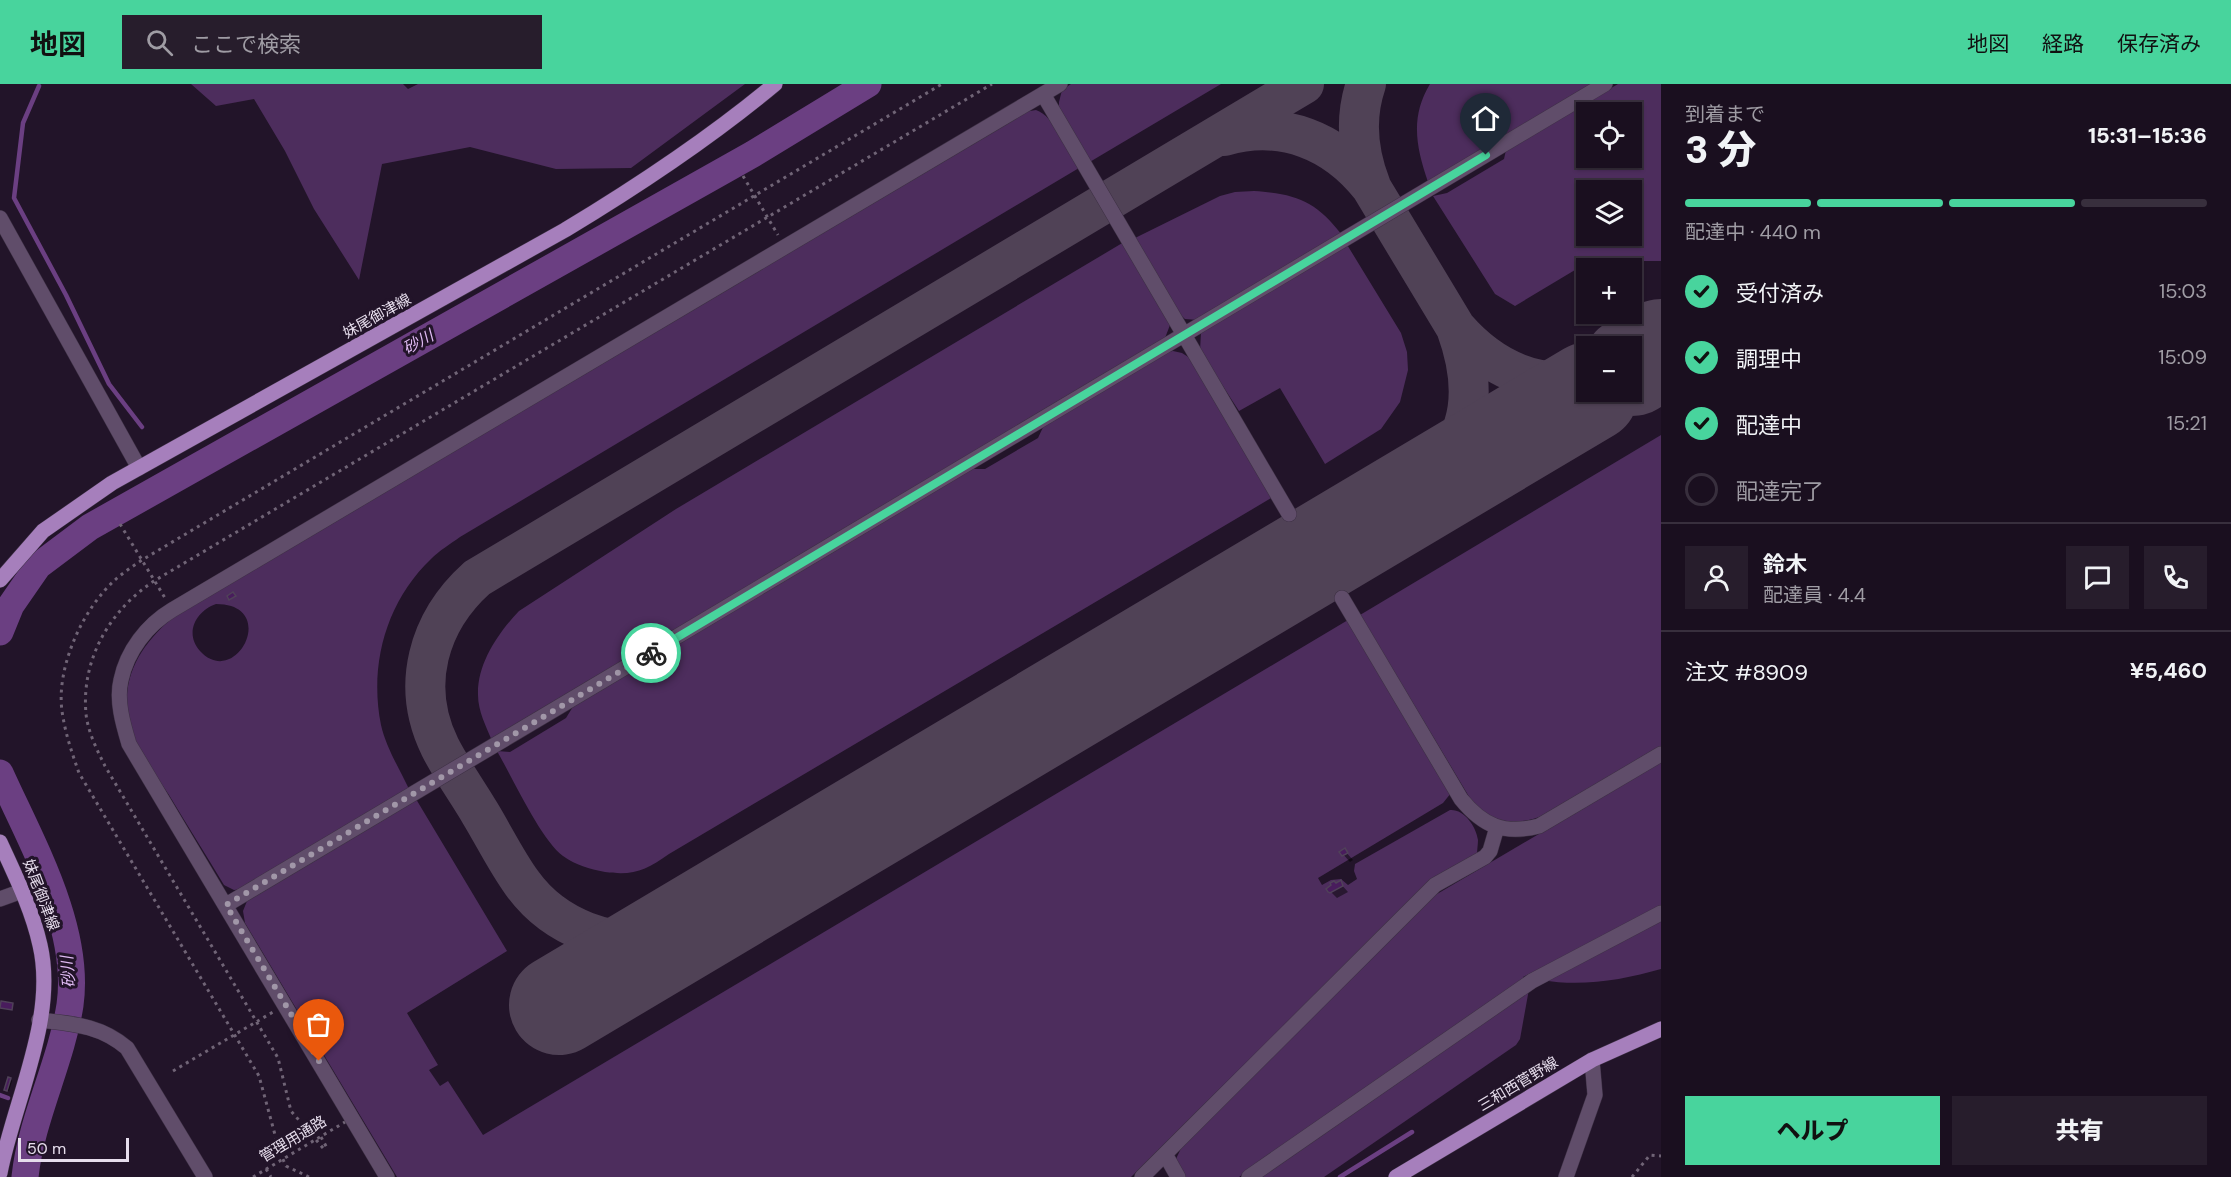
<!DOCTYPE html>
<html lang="ja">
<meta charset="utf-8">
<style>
:root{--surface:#1a0f1f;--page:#271d2c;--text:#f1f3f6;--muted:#9f9ca4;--line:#382f3d;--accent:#48d49d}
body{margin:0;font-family:"DM Sans","Noto Sans JP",sans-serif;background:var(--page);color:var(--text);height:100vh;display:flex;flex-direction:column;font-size:22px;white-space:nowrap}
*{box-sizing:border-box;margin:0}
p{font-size:20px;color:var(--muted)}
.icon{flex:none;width:33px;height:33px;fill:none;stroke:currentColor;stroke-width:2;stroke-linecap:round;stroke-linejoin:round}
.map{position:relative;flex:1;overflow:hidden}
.sheet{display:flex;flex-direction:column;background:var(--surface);width:570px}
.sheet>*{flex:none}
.tools{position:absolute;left:1576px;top:18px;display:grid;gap:12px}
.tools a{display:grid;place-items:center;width:66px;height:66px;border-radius:0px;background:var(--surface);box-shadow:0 2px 4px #0004,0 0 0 2px var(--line);font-size:30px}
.scale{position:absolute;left:18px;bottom:15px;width:111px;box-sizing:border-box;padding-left:6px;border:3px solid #e6ddec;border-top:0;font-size:16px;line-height:21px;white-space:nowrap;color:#e6ddec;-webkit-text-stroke:4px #221429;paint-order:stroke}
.pin{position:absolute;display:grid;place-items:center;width:51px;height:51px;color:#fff;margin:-62px -26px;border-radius:50% 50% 50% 0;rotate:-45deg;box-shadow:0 0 6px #0007}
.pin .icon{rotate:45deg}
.courier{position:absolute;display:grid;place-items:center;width:60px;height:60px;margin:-30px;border:4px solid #48d49d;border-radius:50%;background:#fff;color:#222;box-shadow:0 2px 8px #0007}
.headline em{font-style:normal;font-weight:800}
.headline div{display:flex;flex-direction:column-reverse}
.headline{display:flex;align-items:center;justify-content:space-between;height:102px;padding:0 24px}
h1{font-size:39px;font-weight:800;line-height:45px}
.bar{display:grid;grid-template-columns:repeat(4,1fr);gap:9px 6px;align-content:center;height:72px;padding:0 24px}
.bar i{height:8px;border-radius:4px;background:var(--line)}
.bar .current{background:var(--accent)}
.bar p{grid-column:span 4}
.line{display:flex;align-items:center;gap:15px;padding:0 24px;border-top:2px solid var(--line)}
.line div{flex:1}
.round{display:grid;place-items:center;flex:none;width:63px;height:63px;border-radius:0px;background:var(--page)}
ol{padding:0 24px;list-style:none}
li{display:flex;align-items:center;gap:18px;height:66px}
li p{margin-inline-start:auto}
li .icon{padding:6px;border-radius:50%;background:var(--accent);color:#111;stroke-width:4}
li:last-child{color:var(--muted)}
li i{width:33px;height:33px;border:3px solid var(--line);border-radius:50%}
.primary-button{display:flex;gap:12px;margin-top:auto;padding:12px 24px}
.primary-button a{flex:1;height:69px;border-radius:0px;background:var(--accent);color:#111;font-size:24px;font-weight:800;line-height:69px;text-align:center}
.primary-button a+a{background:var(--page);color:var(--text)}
header{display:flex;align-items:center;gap:36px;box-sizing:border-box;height:84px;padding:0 30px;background:var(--accent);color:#111}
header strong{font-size:28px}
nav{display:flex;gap:33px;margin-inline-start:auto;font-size:21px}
.search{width:420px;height:54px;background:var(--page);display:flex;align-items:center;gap:15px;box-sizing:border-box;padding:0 21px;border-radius:0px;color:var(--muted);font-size:22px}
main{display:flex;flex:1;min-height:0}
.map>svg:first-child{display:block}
</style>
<header>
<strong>地図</strong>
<div class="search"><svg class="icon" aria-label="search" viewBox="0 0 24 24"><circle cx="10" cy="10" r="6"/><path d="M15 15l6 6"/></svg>ここで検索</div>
<nav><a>地図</a><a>経路</a><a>保存済み</a></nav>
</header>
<main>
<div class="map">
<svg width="1661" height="1093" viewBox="0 0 1661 1093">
<rect width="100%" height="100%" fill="#221429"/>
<path fill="#4d2d5d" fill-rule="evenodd" d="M191,0H403L408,5L418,0H745L631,84L556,85L470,63L382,80L359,196L314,125L285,67L254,15L216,22Z
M1071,0H1221L1088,79L1059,26V18L1062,6Z
M1430,0H1592L1428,98C1416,63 1410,33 1430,0Z
M1618,0H1661V177H1590L1515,222L1495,210L1433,112L1447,109L1504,75L1506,66ZM1587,28H1632V74H1587ZM1587,106H1632V152H1587Z
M1036,26C1054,32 1069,67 1079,84L460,453C450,460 439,467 431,475C386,518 369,581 381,641C386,663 399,684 409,705L243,805L234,806L224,801C206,771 187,741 169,711C158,694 142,676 135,657C115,607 133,568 171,535L1024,28ZM216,520C280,520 236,606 200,567C184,549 196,527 216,520Z
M1254,107C1297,110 1316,117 1342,151L1198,236L1185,235L1177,228L1133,155L1220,112L1235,108Z
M1124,158L1170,241L1165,254L492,657C486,642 478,627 478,611C477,580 498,549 519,527L676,425Z
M1346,159L1401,249L1407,268L1408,286L1400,318L1381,345L1325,380L1280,304L1239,327L1200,267L1201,248Z
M1173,267L1182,269L1193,276L1273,413L669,770C646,786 634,792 605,788C589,785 576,781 563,772C541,756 512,693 497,667L510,668L566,634L574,621L972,385H985L1038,354L1045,339L1166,268Z
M1661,351V662L1545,731C1514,742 1501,741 1474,721L1360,531Z
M1348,536L1451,709L1443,719L1318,794L1322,801L1331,796L1341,795L1348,801L1357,795L1354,787L1355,780L1450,726C1464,725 1476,742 1478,756C1478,760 1477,766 1477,771L1427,799L1131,1093H397L245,839L243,827L247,817L416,715L507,867L407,929L438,981L429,986L440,1002L448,997L483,1051Z
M1661,678V823L1523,893V896L1239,1093H1184L1176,1075L1183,1060L1432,813Z
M1661,834V885C1623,896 1581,903 1542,896Z
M1529,905L1520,955L1516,961L1324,1093H1257Z"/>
<path fill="#0007" d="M1344,766L1353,776L1350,778L1341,768Z
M1340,799L1348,808L1337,814L1328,805Z
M10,995L12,997L9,1007L6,1006Z"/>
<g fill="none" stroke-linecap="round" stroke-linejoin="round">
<path stroke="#6b3f82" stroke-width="4.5" d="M39,2L23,39L14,114L66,211L109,300L142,343
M178,387L181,391
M0,1011L8,1014
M36,1024L41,1026
M1340,1093L1412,1048"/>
<path stroke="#6b3f82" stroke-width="27" d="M0,548L11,521L38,482L90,443L753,70L868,0
M0,689C31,758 81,844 70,921C61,979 31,1035 25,1093"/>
<path stroke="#504256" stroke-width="40" d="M1366,0C1354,35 1358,69 1371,102
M1224,52C1282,35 1335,57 1371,103L1456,244C1490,283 1534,305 1587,296
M1405,418C1466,367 1484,321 1456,244
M666,857C612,864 555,845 522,799C506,777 494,752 480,729C467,707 451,685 440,663C410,602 428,538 477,494L1304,0"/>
<path stroke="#504256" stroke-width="100" d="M1632,282L1661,265
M559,921L1589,308"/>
</g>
<path fill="#491c5d" stroke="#504159" stroke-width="1.5" d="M233,508L236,512L229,516L227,512Z
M1345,764L1348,769L1342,772L1339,768Z
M1341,796L1343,802L1330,809L1328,808L1326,805L1331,801L1330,799L1334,797L1336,799Z
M1,917L13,919L12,926L0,924Z
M8,993L11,994L7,1007L4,1006Z"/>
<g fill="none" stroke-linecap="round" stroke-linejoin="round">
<defs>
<path id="minor" d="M1043,10L1289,430
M0,134L139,384
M1342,514L1461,715C1483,742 1504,751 1539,742L1661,670
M0,815L22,807
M226,821L1605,0
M39,936C73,940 100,941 127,964L205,1093
M1165,1070L1178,1093
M387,1093L129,660C123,640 116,616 121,596C127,567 147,541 172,526L1060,0
M1142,1093L1435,801L1485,773L1490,767L1497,743
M1249,1093L1532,897L1661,829
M1566,1093L1595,1011L1592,976"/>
<path id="major" d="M0,496L43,447L112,399L565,146C638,102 709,55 775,0
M0,758C15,791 32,825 40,861C57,934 14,1017 0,1089
M1396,1093L1592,976L1661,945"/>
</defs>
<use href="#minor" stroke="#3d3044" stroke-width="16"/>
<use href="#major" stroke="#3d3044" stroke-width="16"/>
<path stroke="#706476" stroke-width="3" stroke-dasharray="3 4.5" stroke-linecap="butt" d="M743,92L778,151
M120,440L165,514
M173,987L273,928
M321,1053L327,1064
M323,1064L291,1027L278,974L105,682C97,666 88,648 86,630C81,575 110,526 154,497L992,0
M266,1085L271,1093
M309,1093L286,1082L280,1069L259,992L79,689C72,669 65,649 62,627C56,583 83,524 116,495C124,488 133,482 142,476L942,0
M1632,1093L1650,1071L1661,1072"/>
<use href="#minor" stroke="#604d6a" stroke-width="15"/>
<use href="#major" stroke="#a67fbc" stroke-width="15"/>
<path stroke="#706476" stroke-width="3" stroke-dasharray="3 4.5" stroke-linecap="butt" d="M253,1093L345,1038"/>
</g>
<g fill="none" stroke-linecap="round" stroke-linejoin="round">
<path stroke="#a197a8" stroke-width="6" stroke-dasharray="0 10.8" d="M319,977L226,821L651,569"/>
<path stroke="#48d49d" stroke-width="8" d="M651,569L1486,71"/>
</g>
<g text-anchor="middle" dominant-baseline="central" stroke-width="6" stroke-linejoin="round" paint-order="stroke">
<g font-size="15" fill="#e6ddec" stroke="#221429">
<text transform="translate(377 232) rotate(-29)">妹尾御津線</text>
<text transform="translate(41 811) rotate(69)">妹尾御津線</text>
<text transform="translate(1518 1000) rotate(-31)">三和西菅野線</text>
<text transform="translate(293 1055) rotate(-31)">管理用通路</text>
</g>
<g font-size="16" font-style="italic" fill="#dfbaf3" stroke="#221429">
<text transform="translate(418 258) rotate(-29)">砂川</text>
<text transform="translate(68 888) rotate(-95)">砂川</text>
</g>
</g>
</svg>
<div class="tools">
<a><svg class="icon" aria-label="locate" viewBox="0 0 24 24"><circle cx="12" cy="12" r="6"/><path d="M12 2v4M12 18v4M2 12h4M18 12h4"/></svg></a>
<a><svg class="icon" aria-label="layers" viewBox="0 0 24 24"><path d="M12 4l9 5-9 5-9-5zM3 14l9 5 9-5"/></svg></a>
<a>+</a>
<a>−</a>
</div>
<div class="scale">50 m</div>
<div class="pin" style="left:319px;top:977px;background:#ea580c"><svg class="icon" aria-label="bag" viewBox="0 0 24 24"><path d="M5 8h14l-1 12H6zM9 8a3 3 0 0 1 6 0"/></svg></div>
<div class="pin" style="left:1486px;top:71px;background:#1f2937"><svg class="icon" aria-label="home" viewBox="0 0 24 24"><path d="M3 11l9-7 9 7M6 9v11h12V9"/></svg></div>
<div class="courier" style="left:651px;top:569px"><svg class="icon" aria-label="bike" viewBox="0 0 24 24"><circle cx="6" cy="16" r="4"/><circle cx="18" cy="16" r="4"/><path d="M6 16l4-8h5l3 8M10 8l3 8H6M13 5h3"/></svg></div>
</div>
<section class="sheet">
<div class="headline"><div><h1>3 分</h1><p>到着まで</p></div><em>15:31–15:36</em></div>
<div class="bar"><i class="current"></i><i class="current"></i><i class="current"></i><i></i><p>配達中 · 440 m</p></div>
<ol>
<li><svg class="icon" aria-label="check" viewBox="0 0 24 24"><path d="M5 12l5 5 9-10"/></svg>受付済み<p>15:03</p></li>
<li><svg class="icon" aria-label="check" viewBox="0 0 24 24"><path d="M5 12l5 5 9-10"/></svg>調理中<p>15:09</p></li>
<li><svg class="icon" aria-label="check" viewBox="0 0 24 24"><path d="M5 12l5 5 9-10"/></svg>配達中<p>15:21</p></li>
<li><i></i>配達完了</li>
</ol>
<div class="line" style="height:108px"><a class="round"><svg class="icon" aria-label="person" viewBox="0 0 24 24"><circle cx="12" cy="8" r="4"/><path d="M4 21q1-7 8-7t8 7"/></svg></a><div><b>鈴木</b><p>配達員 · 4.4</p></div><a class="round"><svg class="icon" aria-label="chat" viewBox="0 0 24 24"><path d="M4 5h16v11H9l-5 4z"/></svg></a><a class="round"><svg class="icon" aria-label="phone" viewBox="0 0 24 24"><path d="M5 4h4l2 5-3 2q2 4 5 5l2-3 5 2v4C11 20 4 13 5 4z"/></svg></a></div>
<div class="line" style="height:78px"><div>注文 #8909</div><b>¥5,460</b></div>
<div class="primary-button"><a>ヘルプ</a><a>共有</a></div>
</section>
</main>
